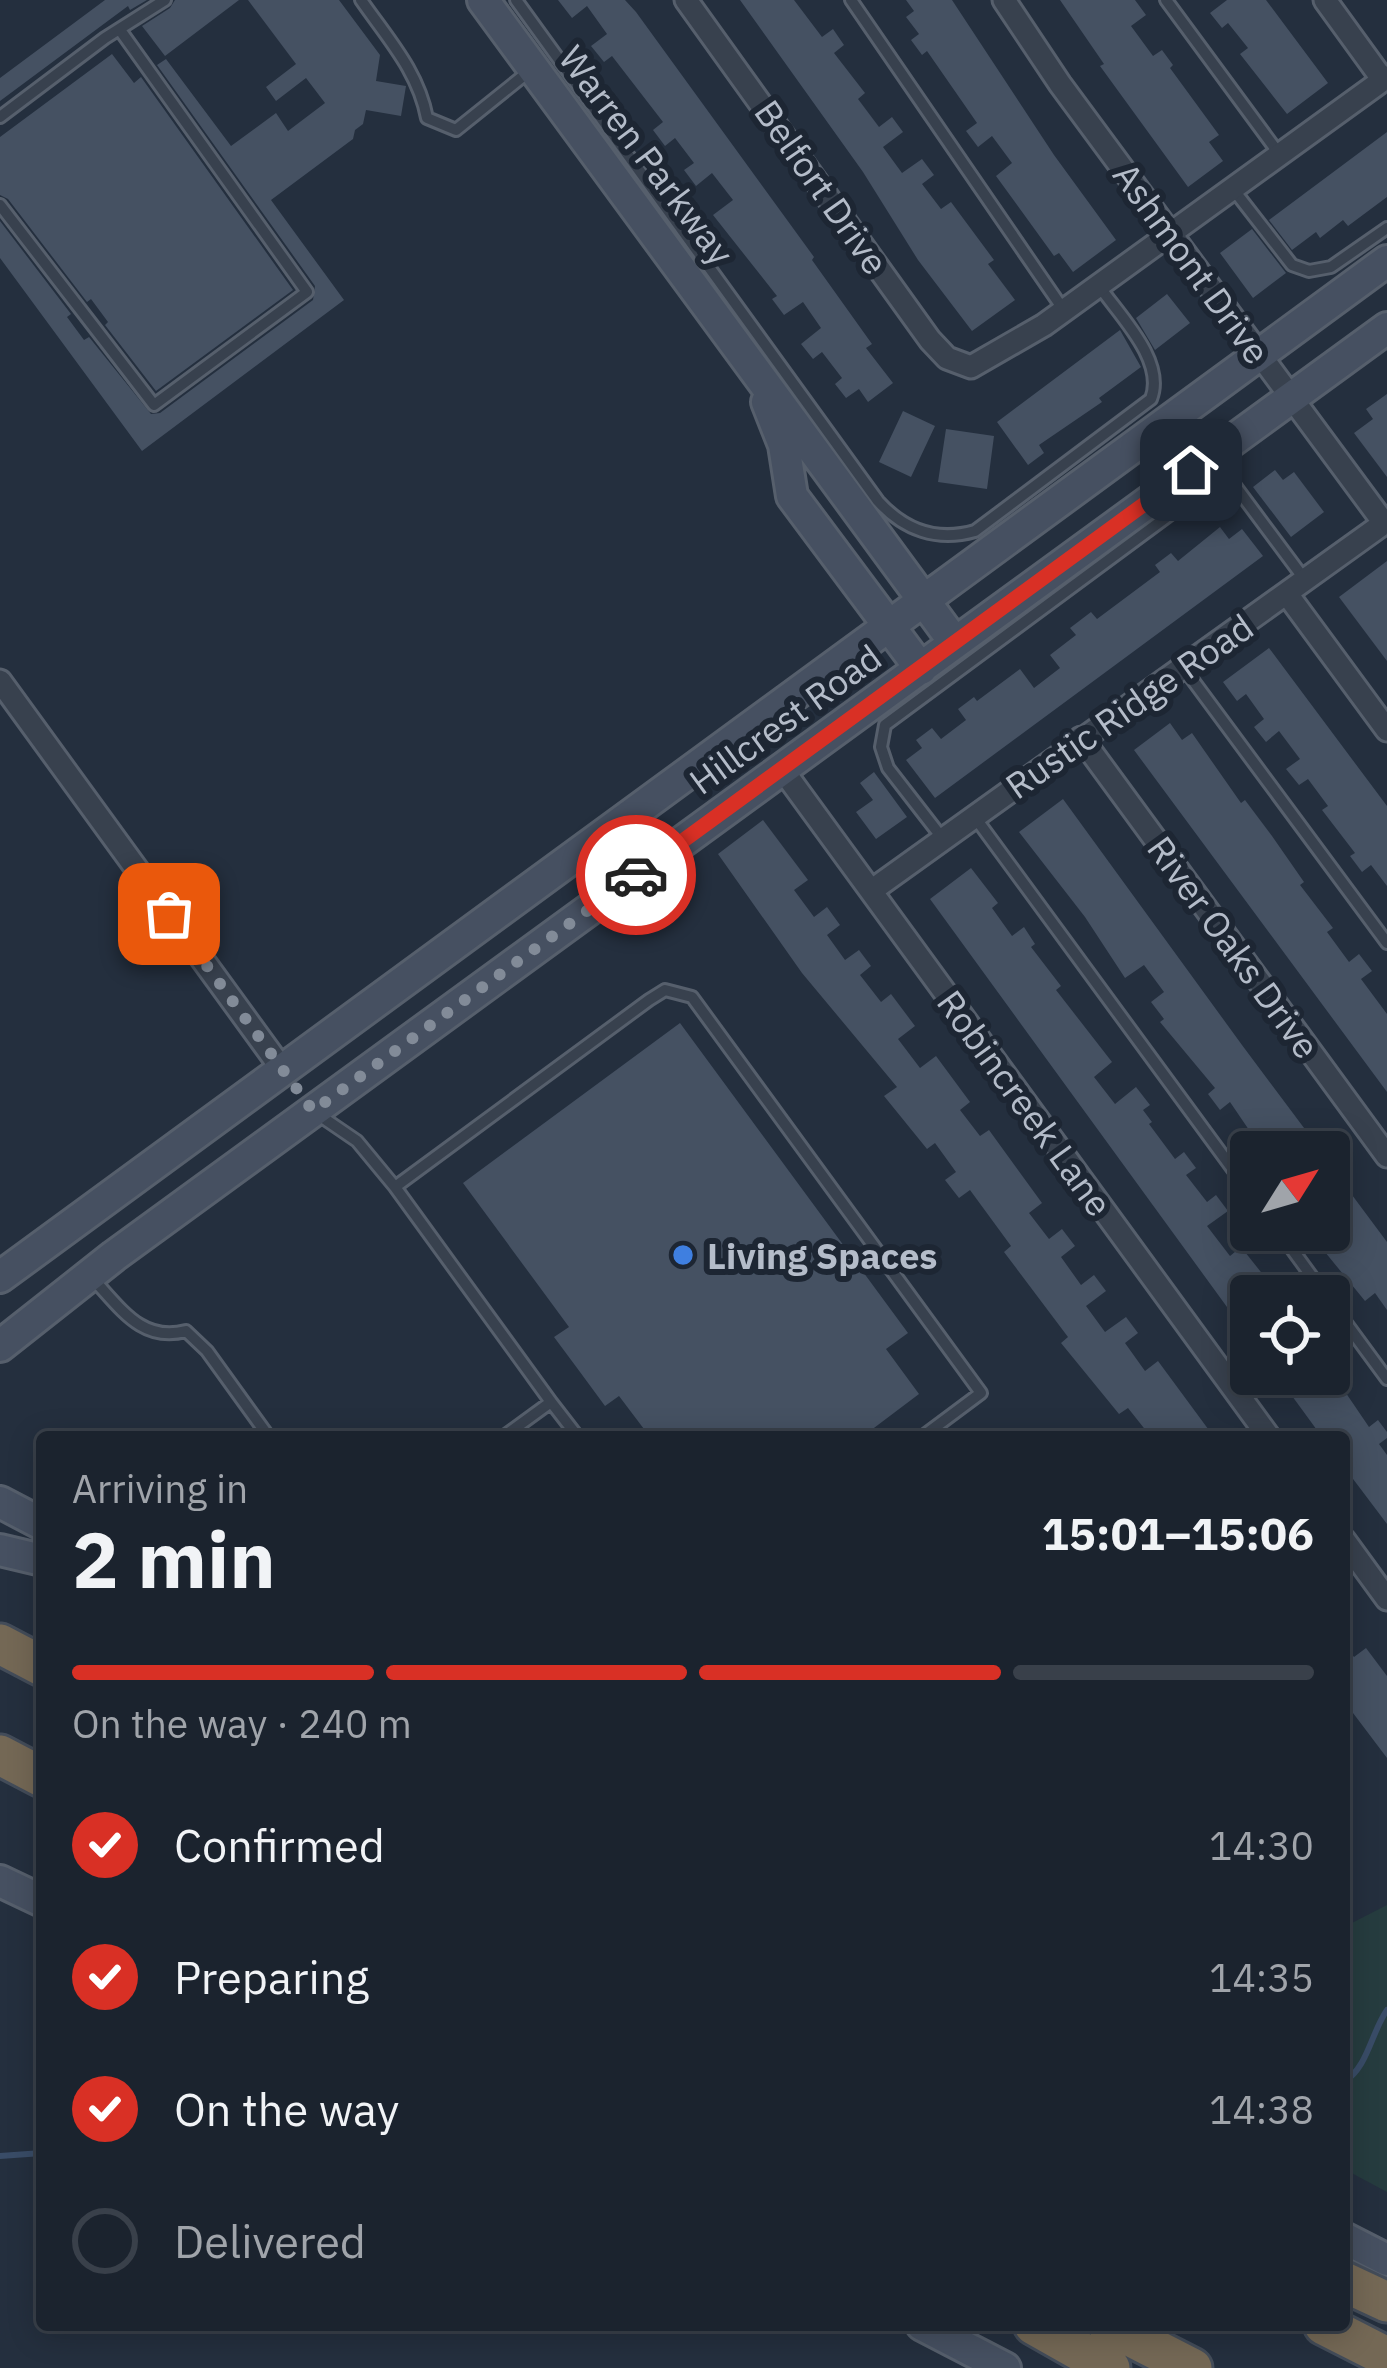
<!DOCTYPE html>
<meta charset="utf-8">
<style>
:root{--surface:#1b232e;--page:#282f3a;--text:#f1f3f6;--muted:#a0a4aa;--line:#39404a;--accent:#d93025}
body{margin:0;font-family:"IBM Plex Sans",sans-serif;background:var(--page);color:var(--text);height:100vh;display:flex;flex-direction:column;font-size:45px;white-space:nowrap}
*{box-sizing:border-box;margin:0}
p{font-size:39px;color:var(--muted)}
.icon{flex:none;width:66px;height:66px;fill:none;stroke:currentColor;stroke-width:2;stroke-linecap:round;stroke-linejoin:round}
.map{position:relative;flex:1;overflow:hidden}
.drawer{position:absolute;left:36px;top:1431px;width:1314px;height:900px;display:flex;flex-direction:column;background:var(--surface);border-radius:12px;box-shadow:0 6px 30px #0003,0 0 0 3px var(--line)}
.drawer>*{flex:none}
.needle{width:78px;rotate:53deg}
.fabs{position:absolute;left:1230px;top:1131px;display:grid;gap:24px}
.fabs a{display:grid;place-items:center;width:120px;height:120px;border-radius:12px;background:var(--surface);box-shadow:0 6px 30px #0003,0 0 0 3px var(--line);font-size:60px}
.pin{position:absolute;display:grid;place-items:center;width:102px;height:102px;color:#fff;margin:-51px;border-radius:24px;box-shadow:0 6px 18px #0006}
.courier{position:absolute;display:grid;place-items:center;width:120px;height:120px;margin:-60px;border:9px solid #d93025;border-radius:50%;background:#fff;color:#222;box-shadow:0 3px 15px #0007}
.head em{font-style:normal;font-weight:700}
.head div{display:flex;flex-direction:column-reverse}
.head{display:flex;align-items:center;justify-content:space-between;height:204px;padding:0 36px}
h1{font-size:78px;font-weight:700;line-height:90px}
.bar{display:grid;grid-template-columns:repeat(4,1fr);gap:18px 12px;align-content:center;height:144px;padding:0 36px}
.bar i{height:15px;border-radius:9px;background:var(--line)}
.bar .selected{background:var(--accent)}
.bar p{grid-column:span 4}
ol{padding:0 36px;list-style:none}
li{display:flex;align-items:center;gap:36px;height:132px}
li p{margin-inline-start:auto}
li .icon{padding:12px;border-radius:50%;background:var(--accent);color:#fff;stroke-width:4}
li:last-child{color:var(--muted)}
li i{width:66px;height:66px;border:6px solid var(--line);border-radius:50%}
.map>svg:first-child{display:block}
</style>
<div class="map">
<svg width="1387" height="2368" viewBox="0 0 1387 2368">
<rect width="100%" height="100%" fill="#242f3e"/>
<path fill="#263c3f" d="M1387,1905V2192L1344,2169V1927Z"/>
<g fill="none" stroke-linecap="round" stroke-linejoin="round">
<path stroke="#394c67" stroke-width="6" d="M1344,2082C1368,2067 1371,2033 1387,2010
M0,2156L42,2153"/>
</g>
<path fill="#455162" d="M105,0H147L130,10L128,6L0,101V78Z
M175,0H239L165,56L142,26L170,8Z
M248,0H339L380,55L376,81L406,86L401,116L366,110L363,124L355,130L353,139L271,200L344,300L142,451L0,258V221L71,314L67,317L84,340L89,337L151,414L160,413L313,300L315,286L157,65L166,59L231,146L276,113L288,131L325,103L306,78L276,101L266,87L296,64Z
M558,0H625L636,12L814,257L812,260L872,344L866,348L893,383L868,402L859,389L846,398L835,384L842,378L822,352L813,359L801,344L821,328L803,302L784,315L772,299L777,296L713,215L733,200L712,173L696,186L684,170L694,163L675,138L665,146L653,130L663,122L612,56L604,62L591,46L607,34L587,6L572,18Z
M740,0H794L822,37L833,29L844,45L834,53L865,93L858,99L879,127L892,117L903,132L883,147L902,173L922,159L934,175L922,184L941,209L951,202L994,260L988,264L1015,300L972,331L918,260L863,172Z
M906,0H952L1054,155L1116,240L1073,272L1059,253L1054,256L996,176L1012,163L992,136L978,147L966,131L977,123L927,51L922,55L911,40L919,34L906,17L914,11Z
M1060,0H1135L1146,15L1131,26L1153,56L1162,50L1173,65L1170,68L1219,135L1209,142L1223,161L1188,187L1100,66L1104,64Z
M1227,0H1266L1328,83L1287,114L1240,54L1248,48L1228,23L1222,28L1210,13Z
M112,54L134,83L141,77L293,290L156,391L105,325L108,322L91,299L87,302L8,199L0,195V137Z
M1387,132V197L1348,226L1343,220L1320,238L1316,232L1292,250L1269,220Z
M1252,229L1286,273L1253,298L1220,253Z
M1167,294L1190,323L1155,350L1136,318Z
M1120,330L1141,367L1099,398L1102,402L1039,445L1044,453L1028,465L997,422Z
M1387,394V477L1354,433L1373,419L1366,409Z
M903,411L935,426L911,477L879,462Z
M946,429L994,436L987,489L938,482Z
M1275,470L1283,480L1294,472L1324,512L1291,537L1253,487Z
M1220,527L1229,539L1242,529L1263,556L935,798L906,760L922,748L916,740L932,728L941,739L966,720L958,709L974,697L977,701L1020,669L1034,688L1060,668L1050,655L1076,635L1070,628L1091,612L1097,619L1160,572L1155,565L1171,553L1178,561Z
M1387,561V661L1339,597Z
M1269,648L1387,806V886L1371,865L1362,872L1350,856L1355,853L1322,810L1328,806L1308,779L1299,785L1286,769L1300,759L1279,731L1266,742L1254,727L1264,719L1246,694L1237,701L1223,682Z
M1170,723L1182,740L1192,733L1241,803L1245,800L1272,836L1304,882L1300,885L1333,928L1327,932L1349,962L1359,954L1372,971L1361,979L1387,1014V1092L1134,750Z
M874,772L907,817L876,839L856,812L873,800L860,783Z
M1063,799L1242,1045L1322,1152H1264L1230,1102L1220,1110L1208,1094L1215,1088L1160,1022L1164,1019L1151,1002L1164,992L1144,965L1125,978L1085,917L1019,832Z
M763,820L808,880L794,890L814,917L827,907L840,925L827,935L845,960L859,950L871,966L860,975L881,1002L891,994L915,1026L898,1039L920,1068L936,1056L970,1102L960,1110L980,1136L989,1130L1042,1203L1029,1213L1049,1239L1062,1229L1075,1246L1061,1257L1081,1285L1094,1275L1106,1291L1086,1306L1105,1332L1126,1317L1138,1333L1125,1343L1145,1371L1158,1361L1214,1437H1151L1128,1408L1119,1414L1061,1343L1068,1337L1004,1252L1011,1246L970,1190L959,1198L945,1180L956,1172L935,1143L927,1149L884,1096L897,1087L802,973L718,854Z
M971,868L998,903L992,908L1012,936L1024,927L1035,944L1031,947L1061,986L1056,990L1112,1062L1094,1077L1115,1104L1136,1087L1150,1105L1143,1110L1152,1122L1149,1124L1175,1159L1184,1152L1196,1168L1186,1175L1207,1202L1216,1195L1228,1211L1207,1226L1230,1256L1241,1247L1280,1296H1251V1340L930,899Z
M680,1023L908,1333L886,1349L919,1394L862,1437H650L619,1396L605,1406L580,1372L554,1337L569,1327L463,1183Z
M1329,1164L1387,1242V1310L1375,1293L1365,1301L1307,1230H1329Z
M1276,1374H1333L1369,1427L1378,1420L1387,1432V1438L1379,1444L1387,1455V1524L1344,1467V1437H1322Z
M1344,1645L1354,1657L1366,1648L1387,1676V1758L1353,1713L1344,1720Z"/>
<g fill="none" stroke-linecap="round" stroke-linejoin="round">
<defs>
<path id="service" d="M361,0C388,39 418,71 427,118L456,130L532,69
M516,0L878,501C904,530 937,542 975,531L1151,399C1166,361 1120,316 1099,286
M851,0L1063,309
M1166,0L1280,155
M0,117L105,38L165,0
M1233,189L1292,265L1309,271L1331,267L1387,228
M0,205L154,405L307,292L120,30
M1183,667L1387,943
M974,816L1251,1194
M943,839L888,768L881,747L885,725L1214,482L1230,479L1305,580
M316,1113L357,1141L395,1187L551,1402L503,1437
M395,1187L649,1000L665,990L692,997L981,1393L922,1437
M1278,1230L1326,1296
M92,1278C120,1307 141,1343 186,1331L207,1351L269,1437
M1329,1300L1387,1379
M551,1402L578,1437"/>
<path id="minor" d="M686,0L930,340L947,358L971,367L1044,325L1387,77
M1004,0L1060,84L1384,523
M1325,0L1383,80
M1287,594L1387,730
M0,681L282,1069
M1081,738L1387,1156
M782,769L1269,1437
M871,891L1387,521
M1344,1540L1387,1599"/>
<path id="secondary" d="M483,0L955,643
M767,402L784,445L792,496L921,669
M0,1277L1387,261
M0,1346L114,1256L1387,328
M0,1502L42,1524
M0,1550L42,1560
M0,1881L42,1901
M1344,2238L1387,2260
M922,2325L1005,2368"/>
<path id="motorway" d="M0,1644L42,1666
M0,1755L42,1777
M1344,2282L1387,2302
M1034,2325L1110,2368
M1108,2325L1192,2368
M1324,2325L1387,2357"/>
</defs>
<use href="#service" stroke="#565f6c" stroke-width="16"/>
<use href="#minor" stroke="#565f6c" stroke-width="27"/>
<use href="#secondary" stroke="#565f6c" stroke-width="36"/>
<use href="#motorway" stroke="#434c59" stroke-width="45"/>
<use href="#service" stroke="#38414e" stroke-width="10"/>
<use href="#minor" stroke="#38414e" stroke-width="21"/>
<use href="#secondary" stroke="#465061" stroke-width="30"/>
<use href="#motorway" stroke="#746855" stroke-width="39"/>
</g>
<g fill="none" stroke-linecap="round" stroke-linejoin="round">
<path stroke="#828b98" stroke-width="12" stroke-dasharray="0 21.6" d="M169,914L313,1111L636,875"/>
<path stroke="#d93025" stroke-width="15" d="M636,875L1191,470"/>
</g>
<circle fill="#3f7fe0" stroke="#1d2633" stroke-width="4.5" cx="683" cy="1255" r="12"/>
<g text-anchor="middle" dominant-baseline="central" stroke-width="12" stroke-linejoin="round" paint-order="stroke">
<g font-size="36" fill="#b4bcc9" stroke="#1d2633">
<text transform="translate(647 155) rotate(53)">Warren Parkway</text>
<text transform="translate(822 187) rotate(55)">Belfort Drive</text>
<text transform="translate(1192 263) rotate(54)">Ashmont Drive</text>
<text transform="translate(1129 706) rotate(-35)">Rustic Ridge Road</text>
<text transform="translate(785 719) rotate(-36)">Hillcrest Road</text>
<text transform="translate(1234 947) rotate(54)">River Oaks Drive</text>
<text transform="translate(1025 1103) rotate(54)">Robincreek Lane</text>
</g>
<g font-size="36" font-weight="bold" fill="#b4bcc9" stroke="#1d2633" text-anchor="start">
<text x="707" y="1255">Living Spaces</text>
</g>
</g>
</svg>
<div class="fabs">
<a><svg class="needle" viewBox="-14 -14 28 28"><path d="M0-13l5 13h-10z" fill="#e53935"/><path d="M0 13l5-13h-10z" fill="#a0a4aa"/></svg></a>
<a><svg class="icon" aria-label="locate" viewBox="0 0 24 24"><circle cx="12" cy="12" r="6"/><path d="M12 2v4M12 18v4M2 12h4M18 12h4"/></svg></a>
</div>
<div class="pin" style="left:169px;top:914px;background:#ea580c"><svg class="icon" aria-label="bag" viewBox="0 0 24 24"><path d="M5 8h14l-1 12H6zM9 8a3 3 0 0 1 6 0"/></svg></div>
<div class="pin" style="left:1191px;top:470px;background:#1f2937"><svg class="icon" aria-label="home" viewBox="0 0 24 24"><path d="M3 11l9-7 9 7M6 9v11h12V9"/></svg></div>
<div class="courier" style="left:636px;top:875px"><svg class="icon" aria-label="car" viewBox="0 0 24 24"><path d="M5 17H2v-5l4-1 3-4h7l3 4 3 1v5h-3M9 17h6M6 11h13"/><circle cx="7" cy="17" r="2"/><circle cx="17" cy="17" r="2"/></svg></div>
<section class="drawer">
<div class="head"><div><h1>2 min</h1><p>Arriving in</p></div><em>15:01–15:06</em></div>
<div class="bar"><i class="selected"></i><i class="selected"></i><i class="selected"></i><i></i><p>On the way · 240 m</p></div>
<ol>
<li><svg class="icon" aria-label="check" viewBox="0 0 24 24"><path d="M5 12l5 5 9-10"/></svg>Confirmed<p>14:30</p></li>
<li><svg class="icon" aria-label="check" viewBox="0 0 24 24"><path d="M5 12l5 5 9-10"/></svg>Preparing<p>14:35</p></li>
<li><svg class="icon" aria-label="check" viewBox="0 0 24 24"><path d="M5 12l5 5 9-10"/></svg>On the way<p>14:38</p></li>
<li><i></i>Delivered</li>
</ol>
</section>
</div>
